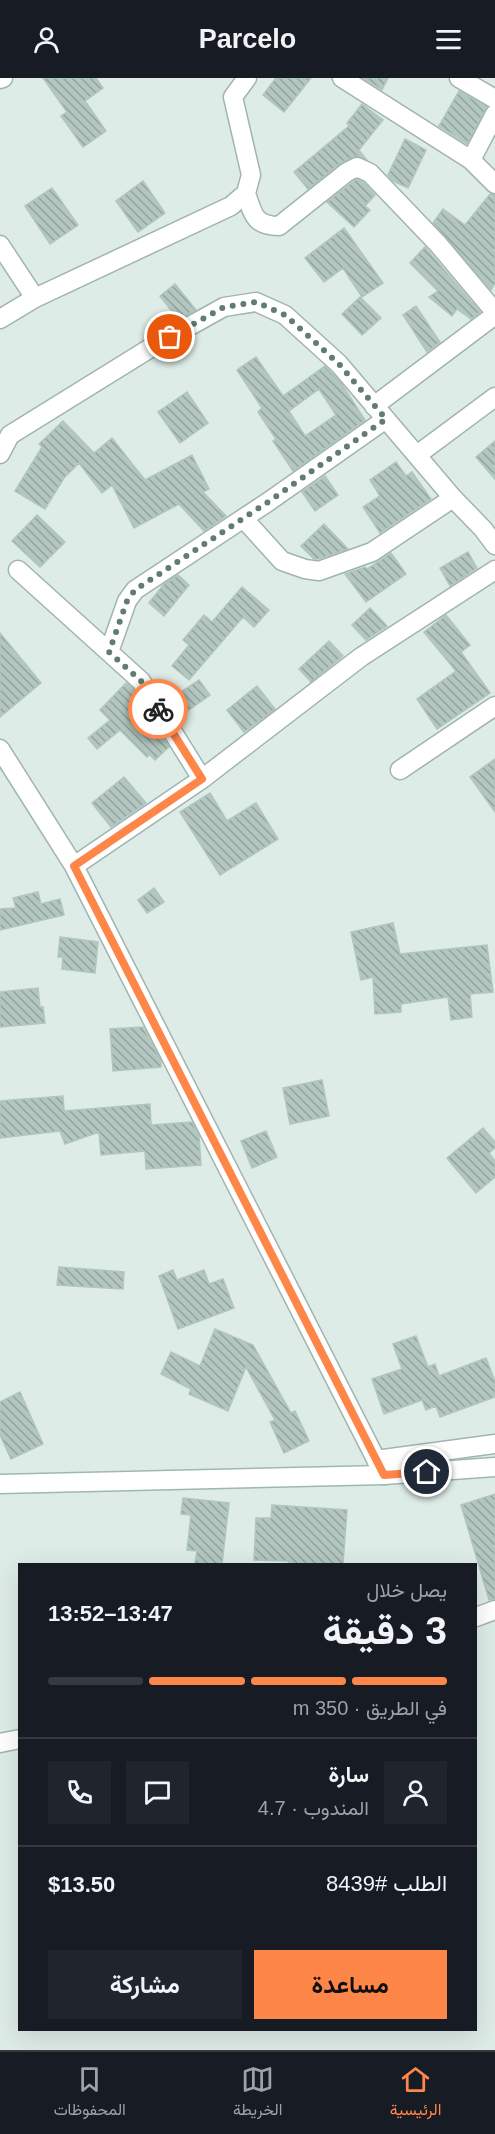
<!DOCTYPE html>
<html lang="ar">
<meta charset="utf-8">
<style>
:root{--surface:#171b24;--page:#20242c;--text:#f1f3f6;--muted:#9ea1a6;--line:#363941;--accent:#ff8649}
body{margin:0;font-family:Helvetica,Vazirmatn,sans-serif;background:var(--page);color:var(--text);direction:rtl;height:100vh;display:flex;flex-direction:column;font-size:22px;white-space:nowrap}
*{box-sizing:border-box;margin:0}
p{font-size:20px;color:var(--muted)}
.icon{flex:none;width:33px;height:33px;fill:none;stroke:currentColor;stroke-width:2;stroke-linecap:round;stroke-linejoin:round}
.map{position:relative;flex:1;overflow:hidden;direction:ltr}
.details{position:absolute;left:18px;top:1485px;width:459px;height:468px;display:flex;flex-direction:column;background:var(--surface);border-radius:0px;box-shadow:0 6px 24px #0002;direction:rtl}
.details>*{flex:none}
.pin{position:absolute;display:grid;place-items:center;width:51px;height:51px;color:#fff;margin:-26px;border:3px solid #fff;border-radius:50%;box-shadow:0 2px 6px #0007}
.courier{position:absolute;display:grid;place-items:center;width:60px;height:60px;margin:-30px;border:4px solid #ff8649;border-radius:50%;background:#fff;color:#222;box-shadow:0 2px 8px #0007}
.overview em{font-style:normal;font-weight:700}
.overview div{display:flex;flex-direction:column-reverse}
.overview{display:flex;align-items:center;justify-content:space-between;height:102px;padding:0 30px}
h1{font-size:39px;font-weight:700;line-height:45px}
.bar{display:grid;grid-template-columns:repeat(4,1fr);gap:9px 6px;align-content:center;height:72px;padding:0 30px}
.bar i{height:8px;border-radius:4px;background:var(--line)}
.bar .active{background:var(--accent)}
.bar p{grid-column:span 4}
.line{display:flex;align-items:center;gap:15px;padding:0 30px;border-top:2px solid var(--line)}
.line div{flex:1}
.round{display:grid;place-items:center;flex:none;width:63px;height:63px;border-radius:0px;background:var(--page)}
.cta{display:flex;gap:12px;margin-top:auto;padding:12px 30px}
.cta a{flex:1;height:69px;border-radius:0px;background:var(--accent);color:#111;font-size:24px;font-weight:700;line-height:69px;text-align:center}
.cta a+a{background:var(--page);color:var(--text)}
header{display:flex;justify-content:space-between;align-items:center;height:78px;padding:0 30px;background:var(--surface);font-size:27px;font-weight:700}
.dock{display:flex;justify-content:space-around;align-items:center;height:84px;border-top:2px solid var(--line);background:var(--surface);font-size:16px;color:var(--muted)}
.dock a{display:grid;justify-items:center;gap:3px}
.dock .active{color:var(--accent)}
.map>svg:first-child{display:block}
</style>
<header><svg class="icon" aria-label="menu" viewBox="0 0 24 24"><path d="M4 6h16M4 12h16M4 18h16"/></svg>Parcelo<svg class="icon" aria-label="person" viewBox="0 0 24 24"><circle cx="12" cy="8" r="4"/><path d="M4 21q1-7 8-7t8 7"/></svg></header>
<div class="map">
<svg width="495" height="1972" viewBox="0 0 495 1972">
<defs>
<pattern id="building-back-hatch" width="6" height="6" patternUnits="userSpaceOnUse" patternTransform="scale(1.5)"><rect width="6" height="6" fill="#b3c7c0"/><path d="M-1 5l2 2M0 0l6 6M5-1l2 2" fill="none" stroke="#91a39d"/></pattern>
</defs>
<rect width="100%" height="100%" fill="#deece7"/>
<path fill="url(#building-back-hatch)" stroke="#b0c6bf" stroke-width="1.5" fill-rule="evenodd" d="M43,0H96L103,10L85,23L106,53L83,69L61,38L67,34Z
M276,0H311L284,34L263,17Z
M363,0H388L382,12Z
M459,13L487,29L467,66L439,48Z
M362,26L383,42L359,72L366,81L356,78L342,84L308,111L294,94L349,48L347,45Z
M405,61L426,72L408,110L393,103L388,97Z
M357,101L363,104L375,117L365,128L370,132L354,149L327,124Z
M143,103L165,135L138,154L116,123Z
M52,110L78,147L50,166L25,128Z
M490,116L495,117V205L491,212L433,145L443,131L465,147Z
M344,150L383,205L362,219L343,190L324,204L305,180Z
M425,169L480,234L471,241L457,231L452,238L429,219L438,213L410,185Z
M175,206L196,232L166,248L163,245L175,237L160,218Z
M360,219L381,240L362,257L342,236Z
M416,228L440,264L427,274L403,237Z
M256,279L283,318L325,288L341,305L365,342L293,393L273,363L276,361L258,334L262,330L237,292ZM319,311L336,337L305,358L289,333Z
M187,314L208,345L180,365L158,334Z
M63,343L94,375L112,360L145,402L192,377L209,411L203,414L226,438L204,453L179,426L134,450L112,407L102,415L79,385L64,400L45,431L15,413L42,369L39,366Z
M495,363V401L476,379Z
M396,384L406,398L412,394L431,421L380,455L363,429L380,418L370,402Z
M325,398L338,417L315,433L302,414Z
M37,437L65,464L40,489L12,463Z
M324,446L348,471L318,481H314L301,468Z
M468,474L477,490L450,508L440,490Z
M391,475L406,496L366,524L345,496L365,489L367,491Z
M178,497L189,507L164,538L149,525L164,506Z
M242,509L269,532L254,549L243,539L189,602L172,588L189,567L183,562L204,537L212,544Z
M370,530L387,548L366,562L352,547Z
M446,537L470,567L461,574L490,615L437,651L417,621L456,593L424,554Z
M0,555L41,605L0,639Z
M329,563L343,578L311,604L299,591Z
M199,602L210,617L186,634L175,618Z
M126,605L132,610L145,630L140,635L159,654L169,669L155,682L149,676L147,679L120,652L97,671L88,660L110,642L100,632Z
M257,608L275,631L244,654L227,632Z
M495,681V734L470,699Z
M124,699L146,725L111,749L92,725Z
M210,715L227,743L256,725L278,761L220,797L180,734Z
M154,810L164,824L147,835L138,822Z
M38,814L41,826L60,821L64,837L0,852V831L16,830L13,820Z
M393,845L400,876L487,867L493,914L470,916L472,939L451,942L448,919L401,926V934L375,936L373,899L361,902L351,854Z
M60,859L98,864L95,895L62,891L63,879H58Z
M38,910L40,929H43L45,945L0,949V914Z
M143,949L161,983V989L113,993L110,951Z
M322,1002L329,1038L290,1046L283,1010Z
M63,1018L64,1033L150,1026L151,1047L192,1044L199,1058L201,1087L146,1091L145,1073L101,1077L99,1054L65,1066L60,1053L0,1060V1023Z
M483,1050L495,1064V1070L489,1075L495,1083V1099L476,1115L447,1080Z
M266,1053L277,1079L252,1090L241,1063Z
M59,1189L124,1194L123,1211L57,1207Z
M173,1192L177,1202L204,1192L209,1206L223,1201L234,1230L178,1251L159,1198Z
M215,1251L253,1267L291,1335L295,1333L309,1363L284,1375L270,1344L275,1342L246,1289L228,1333L189,1316L191,1311L161,1296L171,1274L200,1288Z
M416,1258L428,1289L435,1286L439,1298L486,1280L495,1303V1319L440,1339L436,1328L426,1332L422,1322L384,1336L372,1301L402,1291L393,1266Z
M20,1314L43,1366L11,1381L0,1357V1324Z
M495,1416V1521L489,1522L461,1427Z
M183,1420L229,1425L222,1486H195L197,1473L187,1472L191,1437L181,1436Z
M272,1427L347,1432L343,1486H288L289,1483L254,1482L256,1440H271Z"/>
<g fill="none" stroke-linecap="round" stroke-linejoin="round">
<defs>
<path id="minor" d="M342,0L471,82L495,106
M459,0L495,21
M0,1L3,0
M471,82L495,36
M246,115C253,136 254,148 279,148L347,94L357,89L370,95L438,166L495,234
M0,167L35,220
M0,241L35,220L231,128L246,115L251,97L233,19L247,0
M374,328L495,237
M0,376L10,357L152,269L224,229L256,224L285,237L339,286L453,420L483,451L495,467
M417,377L495,319
M244,441L282,483L305,491L319,493L372,474L453,420
M18,492L141,603L202,701
M109,574L127,523L135,512L268,424L386,341
M0,671L74,788L384,1397
M400,692L495,628
M74,788L202,701L361,579L495,492
M376,1382L495,1366
M476,1539L495,1532
M0,1665L20,1661"/>
<path id="secondary" d="M0,1406L384,1397L495,1389"/>
</defs>
<use href="#minor" stroke="#a1b4af" stroke-width="21"/>
<use href="#secondary" stroke="#9cb9b1" stroke-width="21"/>
<use href="#minor" stroke="#fff" stroke-width="18"/>
<use href="#secondary" stroke="#fff" stroke-width="18"/>
</g>
<g fill="none" stroke-linecap="round" stroke-linejoin="round">
<path stroke="#617b75" stroke-width="6" stroke-dasharray="0 10.8" d="M158,631L141,603L109,574L127,523L135,512L268,424L386,341L339,286L285,237L256,224L224,229L170,259"/>
<path stroke="#ff8649" stroke-width="8" d="M158,631L202,701L74,788L384,1397L427,1394"/>
</g>
</svg>
<div class="pin" style="left:170px;top:259px;background:#ea580c"><svg class="icon" aria-label="bag" viewBox="0 0 24 24"><path d="M5 8h14l-1 12H6zM9 8a3 3 0 0 1 6 0"/></svg></div>
<div class="pin" style="left:427px;top:1394px;background:#1f2937"><svg class="icon" aria-label="home" viewBox="0 0 24 24"><path d="M3 11l9-7 9 7M6 9v11h12V9"/></svg></div>
<div class="courier" style="left:158px;top:631px"><svg class="icon" aria-label="bike" viewBox="0 0 24 24"><circle cx="6" cy="16" r="4"/><circle cx="18" cy="16" r="4"/><path d="M6 16l4-8h5l3 8M10 8l3 8H6M13 5h3"/></svg></div>
<section class="details">
<div class="overview"><div><h1>3 دقيقة</h1><p>يصل خلال</p></div><em>13:47–13:52</em></div>
<div class="bar"><i class="active"></i><i class="active"></i><i class="active"></i><i></i><p>في الطريق · 350 m</p></div>
<div class="line" style="height:108px"><a class="round"><svg class="icon" aria-label="person" viewBox="0 0 24 24"><circle cx="12" cy="8" r="4"/><path d="M4 21q1-7 8-7t8 7"/></svg></a><div><b>سارة</b><p>المندوب · 4.7</p></div><a class="round"><svg class="icon" aria-label="chat" viewBox="0 0 24 24"><path d="M4 5h16v11H9l-5 4z"/></svg></a><a class="round"><svg class="icon" aria-label="phone" viewBox="0 0 24 24"><path d="M5 4h4l2 5-3 2q2 4 5 5l2-3 5 2v4C11 20 4 13 5 4z"/></svg></a></div>
<div class="line" style="height:78px"><div>الطلب #8439</div><b>$13.50</b></div>
<div class="cta"><a>مساعدة</a><a>مشاركة</a></div>
</section>
</div>
<nav class="dock">
<a class="active"><svg class="icon" aria-label="home" viewBox="0 0 24 24"><path d="M3 11l9-7 9 7M6 9v11h12V9"/></svg>الرئيسية</a>
<a><svg class="icon" aria-label="map" viewBox="0 0 24 24"><path d="M3 6l6-2 6 2 6-2v14l-6 2-6-2-6 2zM9 4v14M15 6v14"/></svg>الخريطة</a>
<a><svg class="icon" aria-label="saved" viewBox="0 0 24 24"><path d="M7 4h10v16l-5-4-5 4z"/></svg>المحفوظات</a>
</nav>
